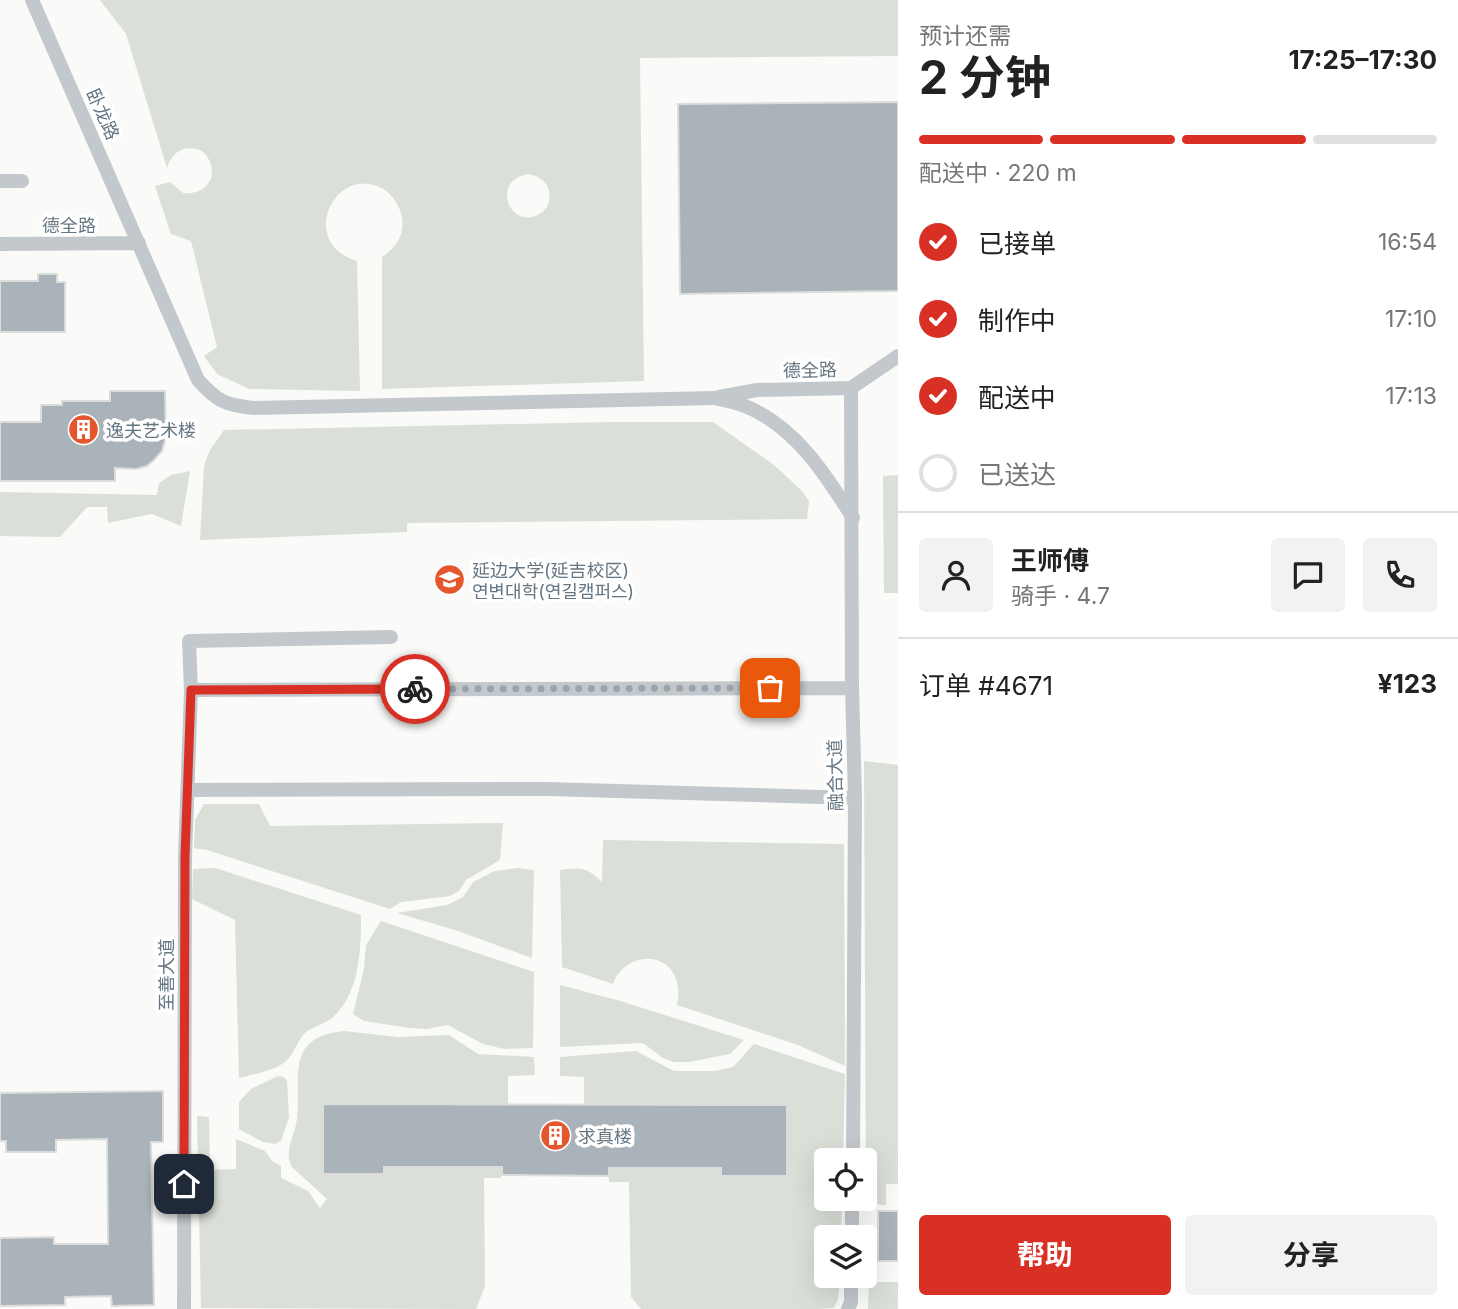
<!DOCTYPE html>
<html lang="zh">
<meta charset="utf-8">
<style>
:root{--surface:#fff;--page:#f2f2f2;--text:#222;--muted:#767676;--line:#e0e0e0;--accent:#d93025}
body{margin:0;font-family:Inter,"Noto Sans SC","Noto Sans KR",sans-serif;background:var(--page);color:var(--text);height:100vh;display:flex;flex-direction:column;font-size:26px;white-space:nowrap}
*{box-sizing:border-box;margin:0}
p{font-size:23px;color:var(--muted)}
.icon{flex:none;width:38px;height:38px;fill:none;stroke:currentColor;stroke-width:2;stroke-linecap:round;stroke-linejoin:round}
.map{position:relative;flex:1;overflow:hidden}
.side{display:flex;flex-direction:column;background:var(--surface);width:560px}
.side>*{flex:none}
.tools{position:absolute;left:814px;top:1148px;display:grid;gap:14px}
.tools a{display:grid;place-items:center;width:63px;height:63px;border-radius:7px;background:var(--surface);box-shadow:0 7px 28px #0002;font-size:35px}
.pin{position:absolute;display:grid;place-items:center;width:60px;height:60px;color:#fff;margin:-30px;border-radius:14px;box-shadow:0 4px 10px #0006}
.courier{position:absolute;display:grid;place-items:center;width:70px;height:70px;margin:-35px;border:5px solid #d93025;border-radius:50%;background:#fff;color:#222;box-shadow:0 2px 9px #0007}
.summary em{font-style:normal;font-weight:700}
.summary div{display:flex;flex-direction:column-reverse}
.summary{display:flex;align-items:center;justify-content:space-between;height:119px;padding:0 21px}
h1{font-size:46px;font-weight:700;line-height:52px}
.bar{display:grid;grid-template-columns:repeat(4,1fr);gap:10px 7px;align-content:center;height:84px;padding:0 21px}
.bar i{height:9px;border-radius:5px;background:var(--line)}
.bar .active{background:var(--accent)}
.bar p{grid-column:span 4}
.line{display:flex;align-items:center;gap:18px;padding:0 21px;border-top:2px solid var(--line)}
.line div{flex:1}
.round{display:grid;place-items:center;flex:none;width:74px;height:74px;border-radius:7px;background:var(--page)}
ol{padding:0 21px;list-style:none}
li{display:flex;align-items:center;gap:21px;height:77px}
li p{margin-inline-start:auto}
li .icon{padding:7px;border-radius:50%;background:var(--accent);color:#fff;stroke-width:4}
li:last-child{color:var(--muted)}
li i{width:38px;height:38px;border:4px solid var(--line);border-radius:50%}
.primary-button{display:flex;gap:14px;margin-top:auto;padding:14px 21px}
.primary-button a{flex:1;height:80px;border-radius:7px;background:var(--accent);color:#fff;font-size:28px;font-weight:700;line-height:80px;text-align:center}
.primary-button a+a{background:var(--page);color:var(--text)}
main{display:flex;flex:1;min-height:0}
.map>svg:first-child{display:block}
</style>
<main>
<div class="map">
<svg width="898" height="1309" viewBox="0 0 898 1309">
<rect width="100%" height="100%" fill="#fafaf8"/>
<path fill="#dadfd7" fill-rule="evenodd" d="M100,0H898V56L640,58L644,381L382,389V257C396,248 405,234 402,217C400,206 393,196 385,190C336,160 296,243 357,261L360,391L249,389L217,374L204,356L217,347L191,241L171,234L155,186L170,182L183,193C210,196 222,169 202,151C186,144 172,151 167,168L126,34ZM528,174C542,176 552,186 549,201C548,207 544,212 539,214C511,231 489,181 528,174Z
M611,422H713L774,465L802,491L809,501L807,519L407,523V532L200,540L204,466L210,450L224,430Z
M190,471L181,526L152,514L108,523L107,507H87L60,537L0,536V492L157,495L159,483L171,475Z
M898,475V593H884L883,476Z
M864,761L898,765V1184H886V1205L866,1204Z
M204,804H259L270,826L503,823L500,860L466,880L459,891L450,896L401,902L390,909L207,850L194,848L195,820Z
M603,840L844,844L845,1066L798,1045L677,1005C688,952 628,944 613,984L562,967L560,870C581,867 587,867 602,882Z
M215,868L361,915C361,949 360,994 332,1018C324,1025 312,1026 304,1034C297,1042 293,1055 286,1061C275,1071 253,1074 239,1078L235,920L192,899L193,869Z
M518,868L534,870L532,958L458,931L397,913L447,905L463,897L473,882L495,871Z
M381,921L534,972L533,1048L504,1049L483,1044L448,1025L427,1029L410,1028L364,1021L353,1014L364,969L366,945Z
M560,985L617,1000L744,1040L730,1054L689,1062H673L663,1058L643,1043L560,1047Z
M344,1031L398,1037L449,1035L478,1054L534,1057L535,1075L508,1076V1104L323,1105V1174H384V1167H502L501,1178H484L485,1286L476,1309L201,1308L197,1116L209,1117L210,1170L236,1169V1139L265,1151L272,1161L281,1166V1178L308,1191L320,1208L327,1199L292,1167C283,1151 295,1136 297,1119C301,1076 285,1037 344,1031Z
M754,1044L845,1074L843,1160H826V1199H842L841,1237H826V1276H840L838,1299L834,1308L817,1309H641L631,1297L629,1182H609V1168H721V1176H787V1105H584V1077L560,1076V1057L636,1051L674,1071H715L733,1067Z
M278,1076L284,1077L287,1081L289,1117L281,1141L275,1144L263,1142L239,1129V1102L251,1089Z
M869,1282H898V1309H868Z"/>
<path fill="#aab3b9" stroke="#dcdcda" stroke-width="2" d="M898,102V291L680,294L678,104Z
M38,274H57V282H65V332H0V281H38Z
M110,391H165L166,437L162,451L154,460L147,466L136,469L115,468V481H0V422H41V405H62V401H110Z
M163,1091V1142H151L154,1305L112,1306L111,1296L65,1297V1305L0,1306V1238L54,1237V1244H108L107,1139L56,1140V1152H6V1141H0V1093Z
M323,1104L787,1105V1176H721V1168H609V1176L502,1175V1167H384V1174H323Z
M878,1211H898V1261H878Z"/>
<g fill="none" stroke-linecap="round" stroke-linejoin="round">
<path stroke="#c3c8cc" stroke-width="14" d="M32,0L198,380C217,401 225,405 253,408L714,398C724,400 736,402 745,406C795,426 826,475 853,518
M0,181H22
M0,244L139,243
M851,388L852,688L855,798L853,1160
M719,397L757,390L851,388L898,356
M191,690L852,688
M189,790L547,789L855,798
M852,1237V1199
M184,1309L185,857L191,690L189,641L391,637
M848,1309L851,1302V1276"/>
</g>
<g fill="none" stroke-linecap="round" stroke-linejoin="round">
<path stroke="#99a4ac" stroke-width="7" stroke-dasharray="0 12.6" d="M415,689L770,688"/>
<path stroke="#d93025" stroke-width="9" d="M184,1184L185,857L191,690L415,689"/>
</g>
<defs>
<symbol id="building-disc" viewBox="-11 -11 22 22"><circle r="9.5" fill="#e4572e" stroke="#fff"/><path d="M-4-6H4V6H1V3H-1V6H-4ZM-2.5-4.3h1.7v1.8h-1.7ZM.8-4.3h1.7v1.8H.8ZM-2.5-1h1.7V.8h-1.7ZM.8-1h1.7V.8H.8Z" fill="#fff"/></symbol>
<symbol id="university-disc" viewBox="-11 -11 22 22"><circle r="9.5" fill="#e4572e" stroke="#fff"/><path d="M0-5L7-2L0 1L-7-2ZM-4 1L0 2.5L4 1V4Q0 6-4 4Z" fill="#fff"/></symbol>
</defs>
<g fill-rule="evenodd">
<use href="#building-disc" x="66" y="412" width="35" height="35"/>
<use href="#university-disc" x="432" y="562" width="35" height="35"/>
<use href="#building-disc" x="538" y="1118" width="35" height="35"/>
</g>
<g text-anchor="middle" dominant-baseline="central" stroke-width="7" stroke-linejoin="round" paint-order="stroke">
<g font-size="18" fill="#657683" stroke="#fff">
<text transform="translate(103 114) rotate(66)">卧龙路</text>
<text x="69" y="225">德全路</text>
<text transform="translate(810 370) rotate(-1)">德全路</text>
<text transform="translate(835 775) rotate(-91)">融合大道</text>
<text transform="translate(166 975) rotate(-90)">至善大道</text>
</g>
<g font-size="18" fill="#657683" stroke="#fff" text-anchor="start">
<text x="106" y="430">逸夫艺术楼</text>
<text x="472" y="570">延边大学(延吉校区)<tspan x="472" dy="21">연변대학(연길캠퍼스)</tspan></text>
<text x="578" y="1136">求真楼</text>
</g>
</g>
</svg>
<div class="tools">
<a><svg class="icon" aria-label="locate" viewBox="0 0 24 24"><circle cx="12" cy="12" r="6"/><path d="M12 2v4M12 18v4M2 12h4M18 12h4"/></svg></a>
<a><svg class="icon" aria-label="layers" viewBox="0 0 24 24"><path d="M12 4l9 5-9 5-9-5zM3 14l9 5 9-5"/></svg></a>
</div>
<div class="pin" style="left:770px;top:688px;background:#ea580c"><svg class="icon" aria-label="bag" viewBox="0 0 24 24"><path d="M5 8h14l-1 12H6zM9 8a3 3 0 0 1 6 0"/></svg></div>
<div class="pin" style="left:184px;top:1184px;background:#1f2937"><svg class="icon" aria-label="home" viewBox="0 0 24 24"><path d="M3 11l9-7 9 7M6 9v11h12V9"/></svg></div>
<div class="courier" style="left:415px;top:689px"><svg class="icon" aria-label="bike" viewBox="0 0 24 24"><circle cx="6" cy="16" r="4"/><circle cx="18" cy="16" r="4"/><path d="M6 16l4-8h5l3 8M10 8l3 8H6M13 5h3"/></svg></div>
</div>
<section class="side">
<div class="summary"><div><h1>2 分钟</h1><p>预计还需</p></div><em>17:25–17:30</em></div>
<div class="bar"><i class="active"></i><i class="active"></i><i class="active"></i><i></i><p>配送中 · 220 m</p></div>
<ol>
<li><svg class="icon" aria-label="check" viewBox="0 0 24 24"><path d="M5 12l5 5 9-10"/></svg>已接单<p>16:54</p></li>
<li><svg class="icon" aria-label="check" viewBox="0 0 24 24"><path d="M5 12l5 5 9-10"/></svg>制作中<p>17:10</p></li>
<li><svg class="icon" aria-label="check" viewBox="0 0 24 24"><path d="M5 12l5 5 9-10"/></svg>配送中<p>17:13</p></li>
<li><i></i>已送达</li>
</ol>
<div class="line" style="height:126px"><a class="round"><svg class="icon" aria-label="person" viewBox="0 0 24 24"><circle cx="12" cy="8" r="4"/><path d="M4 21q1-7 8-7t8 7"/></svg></a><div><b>王师傅</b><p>骑手 · 4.7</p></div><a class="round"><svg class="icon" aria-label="chat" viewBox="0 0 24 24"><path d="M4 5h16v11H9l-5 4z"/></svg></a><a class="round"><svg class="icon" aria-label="phone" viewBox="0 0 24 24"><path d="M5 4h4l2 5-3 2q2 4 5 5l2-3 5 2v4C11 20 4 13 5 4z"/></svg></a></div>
<div class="line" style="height:91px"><div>订单 #4671</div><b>¥123</b></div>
<div class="primary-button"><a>帮助</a><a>分享</a></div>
</section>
</main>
